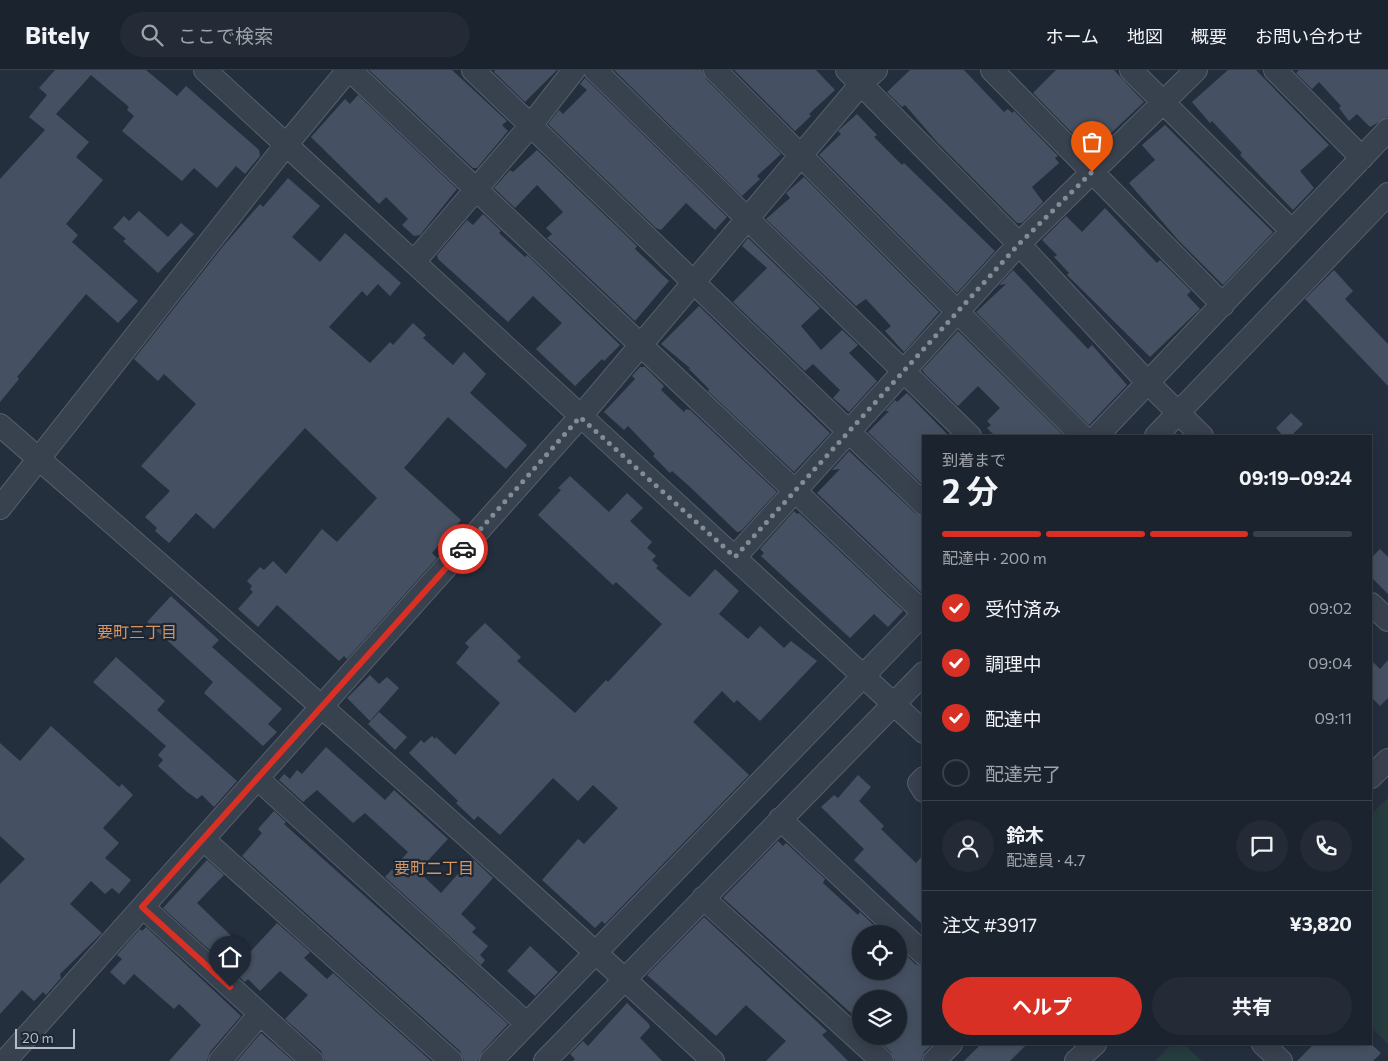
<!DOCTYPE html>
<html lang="ja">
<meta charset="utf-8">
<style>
:root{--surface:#1b232e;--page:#242b36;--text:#f1f3f6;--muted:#a0a4aa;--line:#39404a;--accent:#d93025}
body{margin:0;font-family:Commissioner,"Noto Sans JP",sans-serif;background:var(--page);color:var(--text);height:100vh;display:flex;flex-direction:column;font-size:19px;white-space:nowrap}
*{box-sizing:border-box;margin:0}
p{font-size:16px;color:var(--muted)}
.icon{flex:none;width:28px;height:28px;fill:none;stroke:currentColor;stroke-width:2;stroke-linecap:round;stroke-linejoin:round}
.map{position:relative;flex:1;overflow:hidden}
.details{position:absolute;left:922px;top:365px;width:450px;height:610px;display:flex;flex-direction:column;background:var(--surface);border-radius:0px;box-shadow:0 2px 12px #0003,0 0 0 1px var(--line)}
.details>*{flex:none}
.controls{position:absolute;left:852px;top:855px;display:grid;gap:10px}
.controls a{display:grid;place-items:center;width:55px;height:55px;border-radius:50%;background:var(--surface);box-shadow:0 2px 12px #0003,0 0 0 1px var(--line);font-size:25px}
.scale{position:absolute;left:15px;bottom:12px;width:60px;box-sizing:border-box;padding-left:5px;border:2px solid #b4bcc9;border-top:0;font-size:14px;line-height:18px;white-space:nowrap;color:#b4bcc9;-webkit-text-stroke:4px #1d2633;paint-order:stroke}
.pin{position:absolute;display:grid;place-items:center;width:42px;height:42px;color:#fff;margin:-51px -21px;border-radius:50% 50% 50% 0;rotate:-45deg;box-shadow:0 0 5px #0007}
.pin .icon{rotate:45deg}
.courier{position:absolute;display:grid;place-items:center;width:50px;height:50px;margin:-25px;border:4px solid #d93025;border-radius:50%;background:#fff;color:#222;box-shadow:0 1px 6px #0007}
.head em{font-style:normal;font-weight:700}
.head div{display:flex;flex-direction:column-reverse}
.head{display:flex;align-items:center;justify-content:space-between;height:85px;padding:0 20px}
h1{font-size:32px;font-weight:700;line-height:38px}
.bar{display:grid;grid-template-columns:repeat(4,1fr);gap:8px 5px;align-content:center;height:60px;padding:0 20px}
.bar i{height:6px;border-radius:4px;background:var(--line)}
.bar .active{background:var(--accent)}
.bar p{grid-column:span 4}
.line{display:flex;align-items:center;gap:12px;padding:0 20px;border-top:1px solid var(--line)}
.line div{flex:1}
.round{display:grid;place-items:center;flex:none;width:52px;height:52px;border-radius:26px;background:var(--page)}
ol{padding:0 20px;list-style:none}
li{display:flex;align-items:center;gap:15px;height:55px}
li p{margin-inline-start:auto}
li .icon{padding:5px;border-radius:50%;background:var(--accent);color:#fff;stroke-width:4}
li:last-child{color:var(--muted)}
li i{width:28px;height:28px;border:2px solid var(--line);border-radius:50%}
.action{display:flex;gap:10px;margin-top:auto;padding:10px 20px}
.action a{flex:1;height:58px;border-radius:30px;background:var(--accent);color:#fff;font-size:20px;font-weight:700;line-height:58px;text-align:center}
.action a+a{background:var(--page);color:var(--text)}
header{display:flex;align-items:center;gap:30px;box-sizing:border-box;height:70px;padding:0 25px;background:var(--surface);border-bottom:1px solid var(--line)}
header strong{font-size:24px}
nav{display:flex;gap:28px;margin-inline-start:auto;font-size:18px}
.search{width:350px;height:45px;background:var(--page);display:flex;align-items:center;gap:12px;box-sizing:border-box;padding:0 18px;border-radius:28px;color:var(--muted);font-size:19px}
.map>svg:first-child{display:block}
</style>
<header>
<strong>Bitely</strong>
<div class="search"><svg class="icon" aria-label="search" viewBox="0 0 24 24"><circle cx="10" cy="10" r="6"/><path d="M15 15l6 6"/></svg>ここで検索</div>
<nav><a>ホーム</a><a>地図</a><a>概要</a><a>お問い合わせ</a></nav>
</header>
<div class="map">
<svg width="1388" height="991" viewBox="0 0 1388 991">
<rect width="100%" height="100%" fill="#242f3e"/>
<path fill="#263c3f" d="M1388,728V974L1371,958V744Z
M1172,974H1184L1202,991H1155Z"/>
<path fill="#455162" d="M55,0H146L177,26L186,16L259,80L260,86L245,104L236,96L217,118L194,98L182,111L122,61L134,46L127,40L129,37L91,5L56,44L89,72L76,87L103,110L66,154L78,165L72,172L138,231L118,253L86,224L17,307L19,309L0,332V109L45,60L29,47L47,25L39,18Z
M369,0H452L507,51L502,55L508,61L477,98H473Z
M495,0H557L525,32L494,2Z
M614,0H702L706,9L781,84L757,106L760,109L742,126Z
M734,0H816L835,20L809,44L811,46L795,61Z
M910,0H964L1004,42L1008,39L1012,43L1014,41L1058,86L1055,88L1059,93L1032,117L1043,132L1022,153H1017L937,72L905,35L902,37L887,22Z
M1056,0H1114L1144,32L1091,82L1033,23Z
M1228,0H1256L1329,75L1300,101L1314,118L1293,140L1240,85L1242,83L1212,51L1210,53L1192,32Z
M1299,0H1388V47L1370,57L1357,44L1349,51L1339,38L1341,36L1319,12L1312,19L1296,3Z
M585,8L727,147L715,160L686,133L661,160L656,158L548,54L559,40L563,44L587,20L580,14Z
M358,25L457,119L420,165L414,166L402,155L408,149L386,127L379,134L311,67L345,29L350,34Z
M857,44L877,65L874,67L902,95L904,93L995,181L957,223L819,85L841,64L838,61Z
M1165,55L1273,162L1223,215L1178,170L1129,113L1155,90L1142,75Z
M537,80L637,176L635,179L669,211L635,251L547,168L552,164L546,158L563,142L537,115L515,138L494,118L510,100L513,102Z
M804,107L939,242L904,282L885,261L891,256L866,229L856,236L766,149L790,128L786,123Z
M288,108L320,136L292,167L320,192L345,163L401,213L390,226L378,214L367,226L362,221L329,257L370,293L390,272L393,275L413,253L426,265L423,268L453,295L464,282L486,304L470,323L527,375L506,399L448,347L404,398L461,450L432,483L437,488L347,589L344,586L339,591L277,535L258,557L238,539L253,522L250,519L252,516L247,511L260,497L264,500L273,491L286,504L322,459L337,472L377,428L305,358L214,459L196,443L169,473L155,461L157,458L145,447L170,421L141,396L196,334L164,304L158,311L134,289L224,175L260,134L263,137Z
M1105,138L1157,193L1160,190L1191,221L1187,225L1200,239L1150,287L1067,205L1069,203L1054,187L1057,185L1042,170L1066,146L1082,162Z
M139,141L168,167L181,153L194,164L158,203L123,171L126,169L113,158L124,146L129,151Z
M483,144L501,161L499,163L525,187L527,185L620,275L604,291L602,289L575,316L536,279L562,253L533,226L508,252L438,189L437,185L467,150L473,155Z
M748,168L820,238L801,256L821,280L842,260L858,275L849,283L877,311L849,342L833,328L840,320L813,294L805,301L733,232L767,198L742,176Z
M1013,200L1088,279L1092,275L1127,315L1089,355L976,242L1006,214L999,215Z
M1334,200L1353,221L1345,229L1388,274V316L1305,229Z
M699,236L830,363L794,402L708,321L709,319L688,298L691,299L661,274Z
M958,261L1064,366H995L987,358L991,355L987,351L1000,338L978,316L958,336L925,304L922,300Z
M640,297H645L664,316L661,320L684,342L686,339L690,340L777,422L741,461L737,462L689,416L672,401L670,403L653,386L655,384L628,356L624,360L604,342L635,309L632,306Z
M907,323L949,366H924V416L868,362L889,341H885L895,330L897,332Z
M1291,343L1303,354L1291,366H1283L1276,358Z
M849,381L915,443L924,447V520L922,523L817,423L840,399L832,400Z
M570,406L609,442L627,423L643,438L630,451L652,472L647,478L656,486L652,490L658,496L656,498L688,526L690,527L715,499L739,521L719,544L748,569L760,556L784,578L791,571L817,591L760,651L737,630L734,633L722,621L693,652L749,705L605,854L602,851L595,858L542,810L578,769L584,774L618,738L593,715L578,731L553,708L500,765L478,746L474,750L456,733L458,731L409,683L421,670L424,673L432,666L435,669L436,667L455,685L500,633L456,593L469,577L465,573L485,553L521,587L517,591L575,643L606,610L608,612L662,554L616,512L613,515L538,445L561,420L558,418Z
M794,441L797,444L799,443L903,541L888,557L874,544L850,568L761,486L764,483L760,479Z
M1380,479L1388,487V524L1371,507V488Z
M171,526L219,570L212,577L282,639L268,654L277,662L263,676L204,623L213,612L147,552Z
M116,587L165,631L157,640L237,711L214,737L202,725L197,729L187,722L158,696L163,690L158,685L166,676L93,612Z
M1371,590L1380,599L1388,590V628L1380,636L1371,627Z
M370,605L379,614L387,607L399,618L370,651L347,628Z
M379,642L407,667L395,680L368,654Z
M51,656L119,717L122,714L133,725L103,758L119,773L105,788L131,810L119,824L112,818L105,824L91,811L70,834L102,863L60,904L61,908L46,925L43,922L34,931L22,920L0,944V814L25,789L0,766V673L20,691Z
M326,677L385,730L394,720L448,769L418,801L441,823L472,788L493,808L461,844L476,858L472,862L488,876L480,885L485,890L481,895L385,807L408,782L365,743L353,753L317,720L303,732L279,710L284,704L290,709L297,700L302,704Z
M858,705L871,717L859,731L884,756L881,759L916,793L924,784V856L854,790L864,779L821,737L834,725L838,728Z
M274,741L286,752L284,754L508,954L482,982L478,991H464L460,981L242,786L262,763L258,759Z
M778,771L783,776L786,773L825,809L823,813L858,845L860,842L883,864H861V901H899V878L915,894L924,897V974H933L924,982L921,991H895L891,982L879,971L883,966H899V929H861V952L723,828Z
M207,790L224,805L197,833L249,883L277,853L310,882L304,888L327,909L333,903L431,991H325L321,981L285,949L308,925L280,901L260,921L248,909L245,912L163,838Z
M704,847L827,961L822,965L848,991H766L786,971L748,937L746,935L716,966L647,905Z
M146,857L241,946L210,982L207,991H169L201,955L179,934L174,939L134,904L124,915L110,902L122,889L117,885L140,859L142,861Z
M530,876L558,902L535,926L507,901Z
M627,933L649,954L650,957L640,968L662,991H573L575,989L570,984L583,971L588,976Z
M261,963L293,991H237Z
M981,974H1027L1010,991H964Z
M1314,974H1371L1381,983L1373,991H1297Z"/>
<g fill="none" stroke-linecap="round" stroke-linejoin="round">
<defs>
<path id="minor" d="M205,0L924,662
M350,0L924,543
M473,0L924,434
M595,0L970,366
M715,0L1082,366
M847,0L1019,174L1148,313L1202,366
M992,0L1223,235
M1131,0L1292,161
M1275,0L1362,88
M414,192L531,55L574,0
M0,355C240,564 480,774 713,991
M1097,366L1388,60
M1156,366L1388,124
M0,438L286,75L348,0
M735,487L1019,174L1196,0
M1371,534L1388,550
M1371,707L1388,690
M924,708L919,713L924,721
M258,709L527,954
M780,749L924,884
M204,770L451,991
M703,828L882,991
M143,837L312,991
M1263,974L1281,991
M5,991L580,347L861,14L876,0
M220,991L260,944
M491,991L924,543
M545,991L924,603
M934,991L951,974
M1076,991L1095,974"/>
</defs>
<use href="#minor" stroke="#565f6c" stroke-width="24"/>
<use href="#minor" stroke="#38414e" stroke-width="22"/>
</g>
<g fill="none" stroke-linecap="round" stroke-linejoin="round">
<path stroke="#828b98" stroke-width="5" stroke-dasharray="0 9" d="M463,479L580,347L735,487L1019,174L1092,102"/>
<path stroke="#d93025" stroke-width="6" d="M230,917L142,837L463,479"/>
</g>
<g text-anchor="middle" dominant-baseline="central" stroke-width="4.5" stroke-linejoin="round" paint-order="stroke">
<g font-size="16" fill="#d59563" stroke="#1d2633">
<text x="137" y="561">要町三丁目</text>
<text x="434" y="797">要町二丁目</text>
</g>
</g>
</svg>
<div class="controls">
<a><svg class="icon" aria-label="locate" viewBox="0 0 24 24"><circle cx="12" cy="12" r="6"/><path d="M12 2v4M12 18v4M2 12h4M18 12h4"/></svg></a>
<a><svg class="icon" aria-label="layers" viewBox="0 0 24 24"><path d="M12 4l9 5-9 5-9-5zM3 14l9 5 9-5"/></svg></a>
</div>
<div class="scale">20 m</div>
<div class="pin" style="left:1092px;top:102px;background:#ea580c"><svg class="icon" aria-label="bag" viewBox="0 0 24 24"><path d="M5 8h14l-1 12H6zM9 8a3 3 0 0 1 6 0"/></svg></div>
<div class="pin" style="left:230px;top:917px;background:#1f2937"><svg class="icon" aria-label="home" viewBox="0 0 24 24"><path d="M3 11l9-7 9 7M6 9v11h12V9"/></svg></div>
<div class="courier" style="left:463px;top:479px"><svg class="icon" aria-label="car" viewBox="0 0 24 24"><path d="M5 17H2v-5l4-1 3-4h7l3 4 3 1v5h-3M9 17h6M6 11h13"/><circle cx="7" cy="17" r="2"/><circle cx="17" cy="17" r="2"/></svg></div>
<section class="details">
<div class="head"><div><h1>2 分</h1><p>到着まで</p></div><em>09:19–09:24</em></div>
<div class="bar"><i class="active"></i><i class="active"></i><i class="active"></i><i></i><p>配達中 · 200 m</p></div>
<ol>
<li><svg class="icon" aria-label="check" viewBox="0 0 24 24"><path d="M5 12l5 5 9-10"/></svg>受付済み<p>09:02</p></li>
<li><svg class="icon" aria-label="check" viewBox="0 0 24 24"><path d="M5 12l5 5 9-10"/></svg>調理中<p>09:04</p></li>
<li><svg class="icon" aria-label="check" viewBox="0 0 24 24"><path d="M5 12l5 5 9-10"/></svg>配達中<p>09:11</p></li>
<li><i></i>配達完了</li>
</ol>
<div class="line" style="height:90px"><a class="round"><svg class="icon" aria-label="person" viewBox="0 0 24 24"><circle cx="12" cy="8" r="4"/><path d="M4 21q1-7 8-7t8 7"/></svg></a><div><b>鈴木</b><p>配達員 · 4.7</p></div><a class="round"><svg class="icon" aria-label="chat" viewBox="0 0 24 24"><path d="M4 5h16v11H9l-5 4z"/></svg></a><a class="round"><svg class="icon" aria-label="phone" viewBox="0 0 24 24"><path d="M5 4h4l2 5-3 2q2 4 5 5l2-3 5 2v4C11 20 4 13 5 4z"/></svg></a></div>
<div class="line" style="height:65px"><div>注文 #3917</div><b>¥3,820</b></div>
<div class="action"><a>ヘルプ</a><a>共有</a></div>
</section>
</div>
